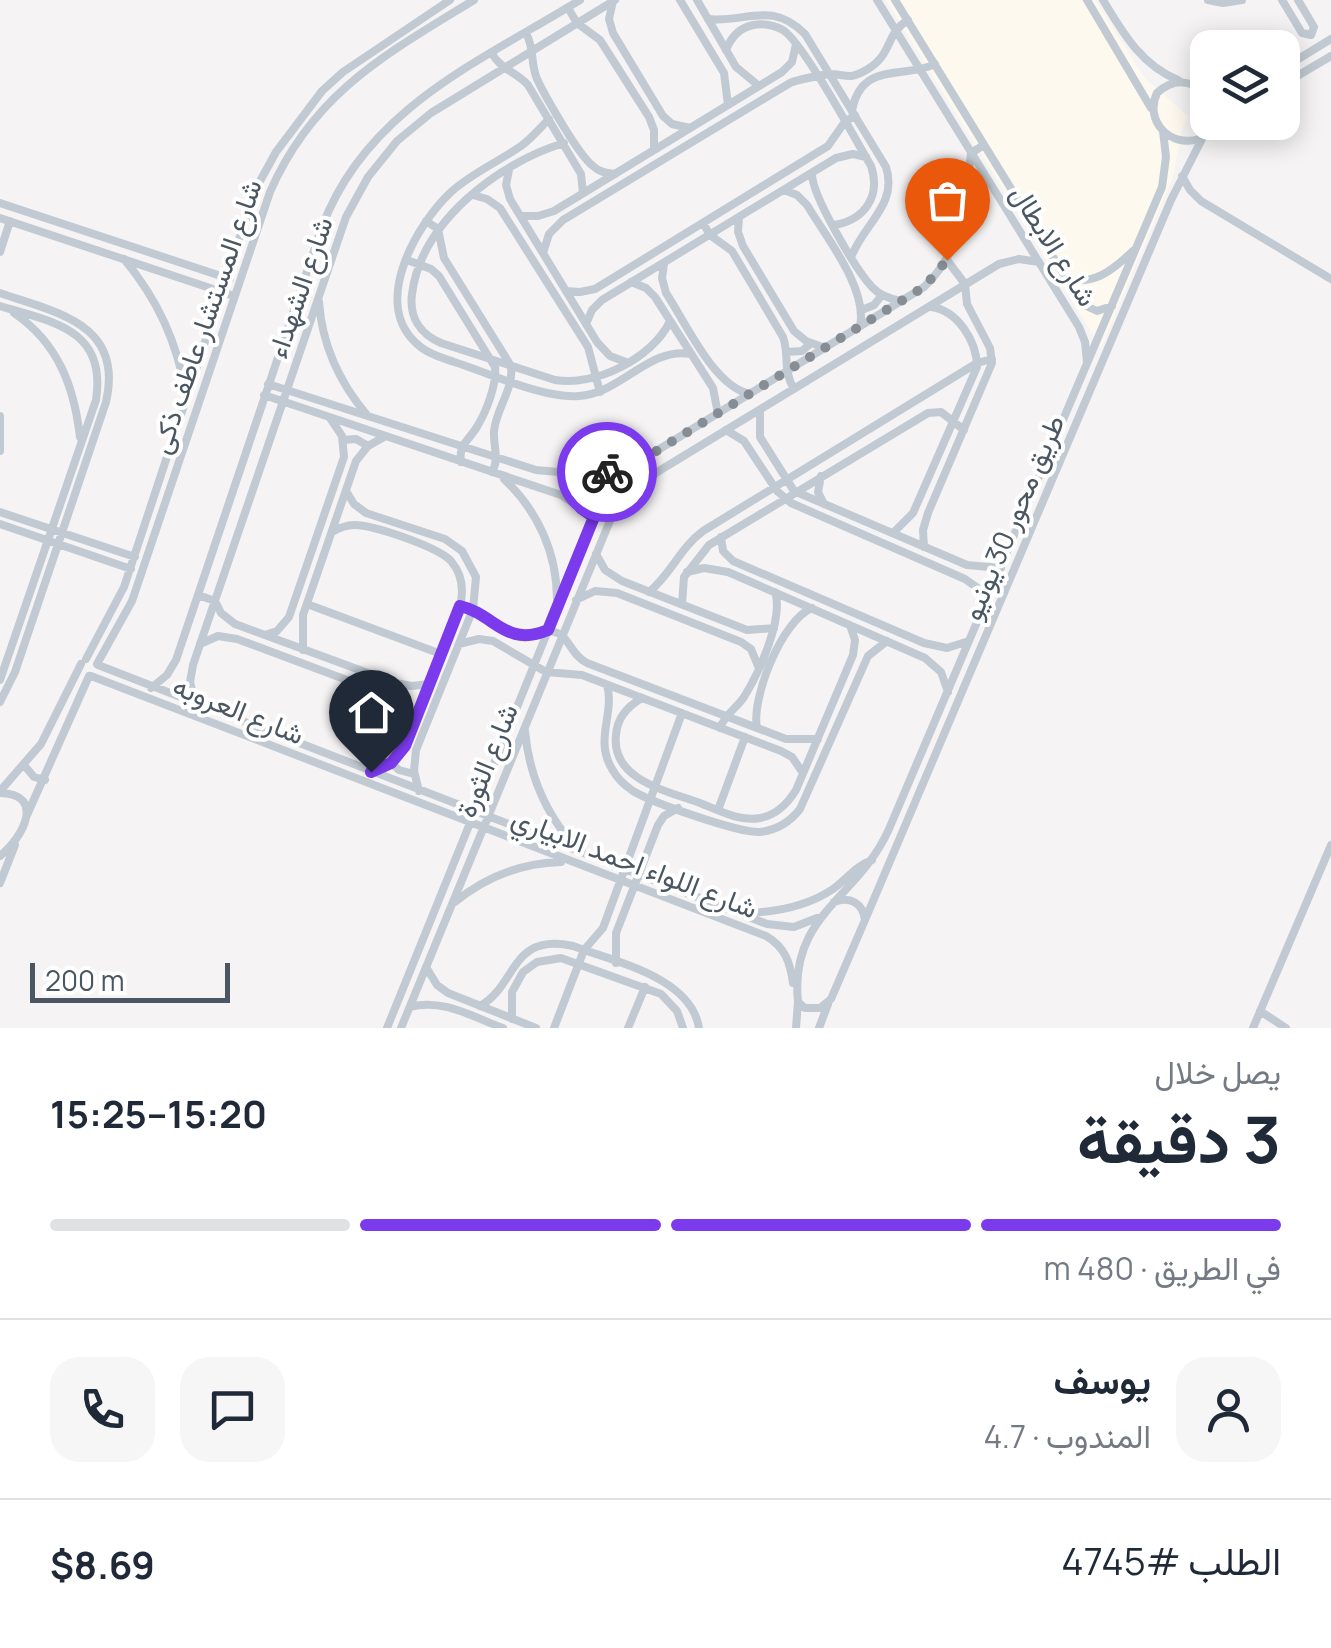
<!DOCTYPE html>
<html lang="ar">
<meta charset="utf-8">
<style>
:root{--surface:#fff;--page:#f6f6f7;--text:#1f2937;--muted:#747a83;--line:#e0e1e3;--accent:#7c3aed}
body{margin:0;font-family:Manrope,Vazirmatn,sans-serif;background:var(--page);color:var(--text);direction:rtl;height:100vh;display:flex;flex-direction:column;font-size:38px;white-space:nowrap}
*{box-sizing:border-box;margin:0}
p{font-size:32px;color:var(--muted)}
.icon{flex:none;width:55px;height:55px;fill:none;stroke:currentColor;stroke-width:2;stroke-linecap:round;stroke-linejoin:round}
.map{position:relative;height:1028px;overflow:hidden;direction:ltr}
.side{display:flex;flex-direction:column;background:var(--surface);flex:1}
.side>*{flex:none}
.fabs{position:absolute;left:1190px;top:30px;display:grid;gap:20px}
.fabs a{display:grid;place-items:center;width:110px;height:110px;border-radius:20px;background:var(--surface);box-shadow:0 5px 25px #0003;font-size:50px}
.scale{position:absolute;left:30px;bottom:25px;width:200px;box-sizing:border-box;padding-left:10px;border:5px solid #4a5661;border-top:0;font-size:28px;line-height:35px;white-space:nowrap;color:#4a5661;-webkit-text-stroke:8px #fff;paint-order:stroke}
.pin{position:absolute;display:grid;place-items:center;width:85px;height:85px;color:#fff;margin:-102px -42px;border-radius:50% 50% 50% 0;rotate:-45deg;box-shadow:0 0 10px #0007}
.pin .icon{rotate:45deg}
.courier{position:absolute;display:grid;place-items:center;width:100px;height:100px;margin:-50px;border:8px solid #7c3aed;border-radius:50%;background:#fff;color:#222;box-shadow:0 2px 12px #0007}
.head em{font-style:normal;font-weight:700}
.head div{display:flex;flex-direction:column-reverse}
.head{display:flex;align-items:center;justify-content:space-between;height:170px;padding:0 50px}
h1{font-size:65px;font-weight:700;line-height:75px}
.bar{display:grid;grid-template-columns:repeat(4,1fr);gap:15px 10px;align-content:center;height:120px;padding:0 50px}
.bar i{height:12px;border-radius:8px;background:var(--line)}
.bar .current{background:var(--accent)}
.bar p{grid-column:span 4}
.line{display:flex;align-items:center;gap:25px;padding:0 50px;border-top:2px solid var(--line)}
.line div{flex:1}
.round{display:grid;place-items:center;flex:none;width:105px;height:105px;border-radius:30px;background:var(--page)}
.map>svg:first-child{display:block}
</style>
<div class="map">
<svg width="1331" height="1028" viewBox="0 0 1331 1028">
<rect width="100%" height="100%" fill="#f5f3f3"/>
<path fill="#fdf9ef" d="M886,0H1095L1144,77L1189,117L1183,126L1173,177L1101,348Z"/>
<g fill="none" stroke-linecap="round" stroke-linejoin="round">
<path stroke="#c1cad2" stroke-width="8" d="M680,0L724,73L728,105
M697,0L736,67L759,86
M877,0L1079,327L1085,342L1087,362
M895,0L1082,304L1097,311L1112,306
M1087,0L1151,108
M1103,0C1123,33 1141,65 1178,80
M1208,0L1223,3L1242,0
M1282,0L1302,33L1311,35L1314,27L1298,0
M613,1L609,19L613,33L663,116L672,124L690,128
M568,8L577,23L600,40L649,117L654,130V150
M708,19C747,23 771,0 805,34L886,167C898,204 865,223 852,255
M526,33C535,50 530,62 537,79C545,96 579,156 593,166C599,172 606,173 615,174
M726,50C731,37 739,28 753,25C763,23 774,25 783,30C804,44 855,139 871,166C881,196 865,220 834,225
M492,54C502,70 516,72 528,85L581,174L583,193
M1282,69L1331,39
M1282,85L1331,56
M1208,95C1192,80 1174,77 1157,93C1144,121 1170,148 1199,139L1212,122
M852,111C861,60 906,79 935,64
M549,119C540,128 531,139 521,146C498,162 472,173 451,192C417,224 373,300 414,341C425,353 440,357 454,362C490,373 543,399 579,396C620,394 650,346 691,354
M564,143C498,163 421,222 412,294C409,317 420,334 441,343L555,380C595,387 653,358 670,321
M509,170L506,185L510,199L597,342L610,356L626,362
M812,173C811,194 856,270 872,287C880,296 890,299 901,301
M1182,176L1190,190L1201,201L1331,279
M784,190L797,195L807,205C826,237 868,289 860,326
M473,195L487,199L500,208L588,347L600,392
M0,203L230,279
M521,216H538L554,211L782,72L792,62L796,44
M739,217L738,232L743,246L794,331L806,341L825,348
M0,218L234,296
M426,221L438,229L444,258L511,366C514,389 496,409 494,431C493,447 500,458 492,472
M703,223L710,235L732,251L783,337C790,357 782,369 794,389
M0,252L10,221
M543,253L549,234L563,220L790,83C796,80 823,75 829,74C847,74 848,81 868,69C893,54 885,34 908,20
M124,259C158,300 177,342 186,394
M407,260L431,269L439,276L495,367C497,383 487,410 478,425C470,440 458,444 461,462
M664,264L662,278L666,293C686,323 714,387 750,394
M631,282L646,288L655,297L713,388L718,414
M1052,283L1064,276C1091,289 1114,269 1133,251
M566,291L580,292L595,289L828,146L844,123L855,115
M0,293C58,313 124,324 106,402L15,672L0,702
M319,302C322,344 339,382 367,415
M0,306C54,322 107,330 96,400L0,680
M862,310L874,305L882,295
M14,313C58,343 74,386 80,437
M586,324L592,310L602,300L836,158L853,154L866,157
M787,352L802,351L810,344
M268,384L536,470L592,475
M264,395L561,495L581,508
M760,410V437L794,491L967,565L1001,568
M0,416V451
M726,430L744,441L777,491L791,503L965,579L979,589L985,605
M343,440L356,439L368,446
M577 496a21 21 0 1 1 42 0a21 21 0 1 1-42 0Z
M596,475L645,458L924,287C964,249 965,204 971,153L984,145
M821,476L818,492L824,504
M504,479C538,511 557,553 557,600
M346,491L354,504L366,513L445,539L462,551L476,577L473,609L416,750L414,771L419,791
M617,506L654,474L999,264L1019,259L1039,262
M0,512L135,557
M0,524L131,569
M332,532C339,528 346,525 354,525C374,525 438,547 451,561C462,574 464,590 460,606L405,746L391,763L371,772
M893,533L913,513L977,367C977,341 957,310 931,307
M721,537L723,551L733,561L924,643L947,648L969,641
M924,547L923,530L928,513L992,363L990,348L967,304L965,284L947,260
M596,554L605,570L622,581L747,630L774,628
M687,572L704,568L728,572L925,658L941,672L948,692
M649,592C671,574 680,548 703,531L977,363L992,359
M198,595L215,601L221,613L235,624L395,683L412,686L429,684
M576,600L595,591L617,593L741,642L751,649L758,666
M307,604L441,654
M682,604L684,577L709,545L928,413L941,412L964,430
M460,606C481,611 493,629 515,635C531,638 548,625 561,635C571,643 573,656 587,663L786,739H818
M265,635L277,631L289,617L344,457L342,436L330,418
M200,644L218,636L237,639L395,698L405,706L414,722
M459,644L479,639L493,641L546,672L582,675L781,751L792,757L803,773
M303,650V615L356,461L368,446L384,437
M86,659L124,587L237,245L259,183L276,152L322,91L343,72L450,0
M97,664L132,601L270,192C313,93 386,54 474,0
M98,665L767,924L794,927L817,918
M91,676L766,936C785,947 790,962 793,983
M607,685C615,714 594,739 612,769C617,778 624,785 633,791C653,803 739,833 760,832C777,830 790,822 800,809L868,656L887,641
M151,688L167,675L176,660L322,227C366,109 479,62 580,0
M642,698C628,706 617,718 616,735C611,780 667,791 700,803C718,810 740,822 760,818C777,815 788,803 796,790L853,655L855,640L850,625
M196,705L190,682L193,665L346,217L368,177L397,141L431,113L615,0
M720,728C726,713 736,709 744,697C759,673 784,618 775,592
M757,728C751,698 782,620 812,608
M525,731C529,775 547,816 577,849
M391,763L399,770L414,774
M24,765L34,777L45,780
M0,791L41,744L81,664
M0,793C47,794 22,839 0,856
M718,810L745,737
M27,815L89,676
M0,883L15,845
M455,902C486,877 521,863 561,862
M834,902C850,896 863,903 865,920L831,999L820,1008H805L798,1002C789,914 858,899 889,829L1162,187L1166,157L1163,131
M747,913C776,912 808,906 833,889C847,879 856,866 872,860
M865,920L1171,200L1204,135
M616,963V933L658,825L664,816L678,808
M426,967L437,985L448,993L536,1028
M480,1006C517,986 510,932 573,946C615,962 691,977 699,1028
M410,1007C442,998 473,1017 503,1028
M1260,1011L1286,1028
M512,1019V992L523,972L537,962L561,958L661,994L677,1011L683,1028
M387,1028L594,517
M401,1028L614,511
M554,1028L584,950L603,928L682,713
M628,1028L645,987
M796,1028L798,1002
M819,1028L828,1004
M1253,1028L1331,845"/>
</g>
<g fill="none" stroke-linecap="round" stroke-linejoin="round">
<path stroke="#868d94" stroke-width="10" stroke-dasharray="0 18" d="M607,472L645,458L924,287L947,260"/>
<path stroke="#7c3aed" stroke-width="12" d="M371,772L391,763L405,746L460,606C495,614 505,648 548,630L594,517L581,508L578,489L587,478L607,472"/>
</g>
<g text-anchor="middle" dominant-baseline="central" stroke-width="8" stroke-linejoin="round" paint-order="stroke">
<g font-size="28" fill="#4a5661" stroke="#fff">
<text transform="translate(1055 245) rotate(58)">شارع الابطال</text>
<text transform="translate(299 287) rotate(-71)">شارع الشهداء</text>
<text transform="translate(205 316) rotate(-71)">شارع المستشار عاطف ذكى</text>
<text transform="translate(1012 517) rotate(-67)">طريق محور 30 يونيو</text>
<text transform="translate(239 709) rotate(22)">شارع العروبه</text>
<text transform="translate(486 760) rotate(-68)">شارع الثورة</text>
<text transform="translate(635 862) rotate(21)">شارع اللواء احمد الابياري</text>
</g>
</g>
</svg>
<div class="fabs">
<a><svg class="icon" aria-label="layers" viewBox="0 0 24 24"><path d="M12 4l9 5-9 5-9-5zM3 14l9 5 9-5"/></svg></a>
</div>
<div class="scale">200 m</div>
<div class="pin" style="left:947px;top:260px;background:#ea580c"><svg class="icon" aria-label="bag" viewBox="0 0 24 24"><path d="M5 8h14l-1 12H6zM9 8a3 3 0 0 1 6 0"/></svg></div>
<div class="pin" style="left:371px;top:772px;background:#1f2937"><svg class="icon" aria-label="home" viewBox="0 0 24 24"><path d="M3 11l9-7 9 7M6 9v11h12V9"/></svg></div>
<div class="courier" style="left:607px;top:472px"><svg class="icon" aria-label="bike" viewBox="0 0 24 24"><circle cx="6" cy="16" r="4"/><circle cx="18" cy="16" r="4"/><path d="M6 16l4-8h5l3 8M10 8l3 8H6M13 5h3"/></svg></div>
</div>
<section class="side">
<div class="head"><div><h1>3 دقيقة</h1><p>يصل خلال</p></div><em>15:20–15:25</em></div>
<div class="bar"><i class="current"></i><i class="current"></i><i class="current"></i><i></i><p>في الطريق · 480 m</p></div>
<div class="line" style="height:180px"><a class="round"><svg class="icon" aria-label="person" viewBox="0 0 24 24"><circle cx="12" cy="8" r="4"/><path d="M4 21q1-7 8-7t8 7"/></svg></a><div><b>يوسف</b><p>المندوب · 4.7</p></div><a class="round"><svg class="icon" aria-label="chat" viewBox="0 0 24 24"><path d="M4 5h16v11H9l-5 4z"/></svg></a><a class="round"><svg class="icon" aria-label="phone" viewBox="0 0 24 24"><path d="M5 4h4l2 5-3 2q2 4 5 5l2-3 5 2v4C11 20 4 13 5 4z"/></svg></a></div>
<div class="line" style="height:130px"><div>الطلب #4745</div><b>$8.69</b></div>
</section>
